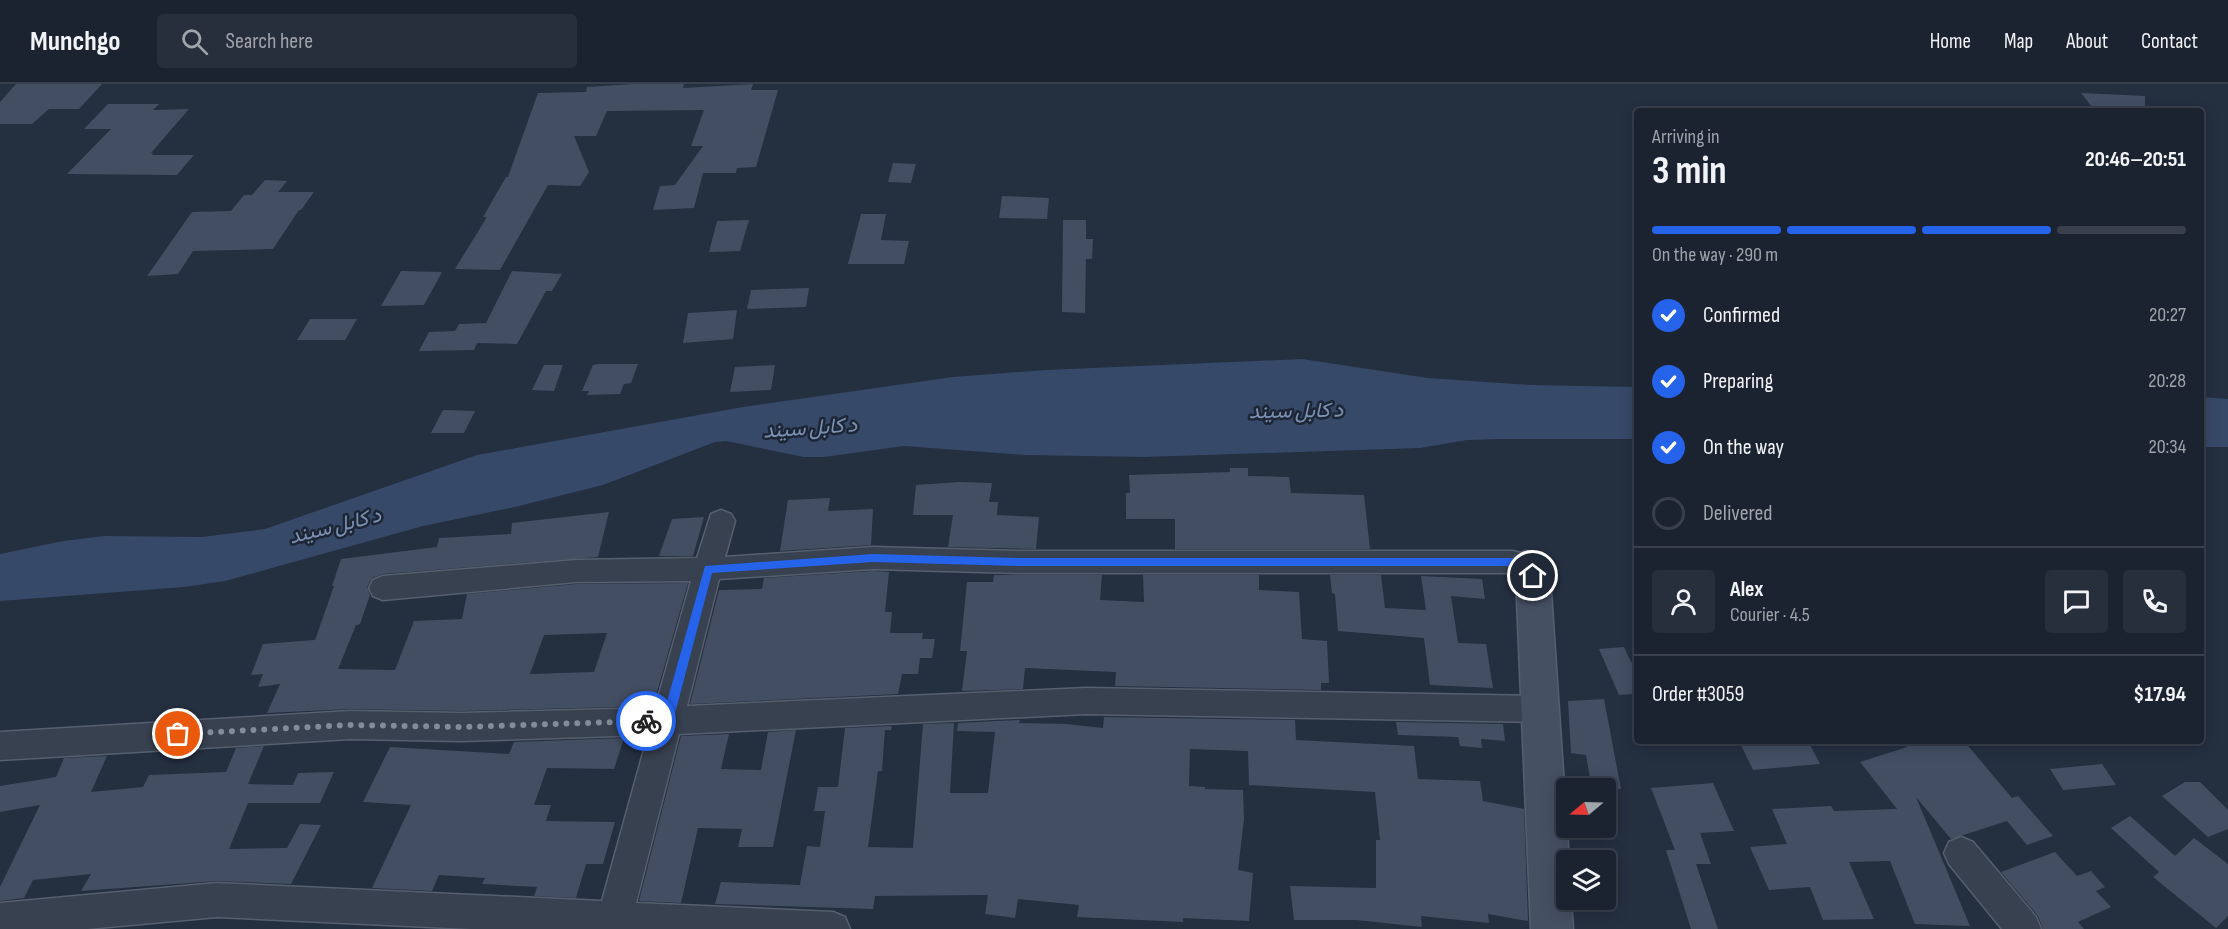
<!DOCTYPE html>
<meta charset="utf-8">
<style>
:root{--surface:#1b2330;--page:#282f3c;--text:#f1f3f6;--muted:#a0a4ab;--line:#39404c;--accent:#2563eb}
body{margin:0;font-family:"Sofia Sans Condensed",Vazirmatn,sans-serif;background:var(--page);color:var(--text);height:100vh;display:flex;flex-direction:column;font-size:22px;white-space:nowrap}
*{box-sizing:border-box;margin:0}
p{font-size:20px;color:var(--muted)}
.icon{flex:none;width:33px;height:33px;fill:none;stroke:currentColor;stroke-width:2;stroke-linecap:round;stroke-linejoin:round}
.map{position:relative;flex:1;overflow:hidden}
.sheet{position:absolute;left:1634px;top:24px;width:570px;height:636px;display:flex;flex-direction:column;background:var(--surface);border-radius:6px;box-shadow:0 3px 15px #0003,0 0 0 2px var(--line)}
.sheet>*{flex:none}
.needle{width:39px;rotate:251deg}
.tools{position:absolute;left:1556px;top:694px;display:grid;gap:12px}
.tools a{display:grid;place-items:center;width:60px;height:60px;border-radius:6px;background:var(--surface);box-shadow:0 3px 15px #0003,0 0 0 2px var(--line);font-size:30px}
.pin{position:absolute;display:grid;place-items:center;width:51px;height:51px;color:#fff;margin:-26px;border:3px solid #fff;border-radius:50%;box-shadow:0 2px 6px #0007}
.courier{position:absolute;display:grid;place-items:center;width:60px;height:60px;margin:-30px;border:4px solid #2563eb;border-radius:50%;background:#fff;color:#222;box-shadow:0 2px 8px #0007}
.summary em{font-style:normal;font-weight:700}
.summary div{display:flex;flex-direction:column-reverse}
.summary{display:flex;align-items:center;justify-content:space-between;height:102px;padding:0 18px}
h1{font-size:39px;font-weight:700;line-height:45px}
.bar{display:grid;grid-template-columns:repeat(4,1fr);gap:9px 6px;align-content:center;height:72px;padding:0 18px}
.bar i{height:8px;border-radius:4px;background:var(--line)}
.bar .active{background:var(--accent)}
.bar p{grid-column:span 4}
.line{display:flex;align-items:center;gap:15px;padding:0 18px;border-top:2px solid var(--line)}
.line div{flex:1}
.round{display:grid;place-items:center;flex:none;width:63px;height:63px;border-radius:6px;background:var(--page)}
ol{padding:0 18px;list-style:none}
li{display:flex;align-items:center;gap:18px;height:66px}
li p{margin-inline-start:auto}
li .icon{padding:6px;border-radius:50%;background:var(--accent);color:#fff;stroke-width:4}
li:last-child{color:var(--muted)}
li i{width:33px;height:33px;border:3px solid var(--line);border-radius:50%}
header{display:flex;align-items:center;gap:36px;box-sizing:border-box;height:84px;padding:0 30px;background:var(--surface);border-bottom:2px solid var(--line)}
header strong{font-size:28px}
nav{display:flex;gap:33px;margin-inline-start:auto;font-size:21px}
.search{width:420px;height:54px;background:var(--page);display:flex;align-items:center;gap:15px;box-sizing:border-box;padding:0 21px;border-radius:6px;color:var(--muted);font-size:22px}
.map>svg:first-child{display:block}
</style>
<header>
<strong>Munchgo</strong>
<div class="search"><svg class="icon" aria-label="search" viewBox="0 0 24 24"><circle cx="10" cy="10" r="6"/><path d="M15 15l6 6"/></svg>Search here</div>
<nav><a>Home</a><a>Map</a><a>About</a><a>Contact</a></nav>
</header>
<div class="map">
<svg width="2228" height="845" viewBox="0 0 2228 845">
<rect width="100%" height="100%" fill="#242f40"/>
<path fill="#374968" d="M1302,275L1428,294L1531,301L1636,303V355H1499L1467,356L1420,364L1145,373L1025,371L904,362L824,373H804L726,357L715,358L603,401L515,423L423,442L225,497L184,503L0,517V470L63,457L105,452L202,453L265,445L477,371L743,323L953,293L1046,286Z
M2201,313L2228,315V363H2201Z"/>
<path fill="#434e63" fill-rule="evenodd" d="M16,0H102L79,25H49L32,40H0V18Z
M632,0H684L683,4L753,0L751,6H778L756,83L737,84L736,89H703L694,124L653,126L660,102L675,101L703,62H691L704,26L607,27L596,52H574L589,88L580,102L548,101L500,186L455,185L487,133H483L506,93H508L538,9L586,8L587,3Z
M2081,9L2145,12V27H2095Z
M108,20H159L153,26L189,25L151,69H153L152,71H194L177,91L67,90L111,45H84Z
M893,79L916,80L911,99L888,98Z
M265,96L287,97L278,108H314L301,126H299L273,165L193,167L178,190L147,192L192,128L231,127L244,111H252Z
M1002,112L1049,114L1047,135L999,134Z
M861,130H886L881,156L909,157L904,180H848Z
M749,136L740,167L709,168L717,137Z
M1063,136H1086V155H1093L1092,175H1086L1085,229L1062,228Z
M401,187L442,188L424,221L381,222Z
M512,187L562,190L552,207H546L517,260L477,259L474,266L419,267L429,248L455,247L459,240L486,239Z
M809,204L806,223L747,225L751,206Z
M737,226L733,255L683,259L688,229Z
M310,235H357L345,256H297Z
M599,280H638L631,299L624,300L620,310L587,311L589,307H582L593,281Z
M544,281H563L554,307L532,306Z
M775,281L771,306L730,308L735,283Z
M443,326L475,327L464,349H431Z
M1230,384H1248V392L1289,393L1291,409L1364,411L1370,465H1175V435H1126V409H1130L1129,391L1230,388Z
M960,398L992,399L989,418H998L997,431L1039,433L1036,465L948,463L953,431H913L916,401Z
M830,414L828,427L873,425L871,461L780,467L788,416Z
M609,428L598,473L383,490L372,494L367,503L370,511L360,540L356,541L338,585L395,586L414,537L462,535L467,510L576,500L688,499L653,622L461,627L350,625L267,629L280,600L258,603L263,590L251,591L263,560L315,556L334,502H332L341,475L437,463L439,454L511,450L512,439ZM607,549L594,588L530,590L544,551Z
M704,433L693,472H659L672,435Z
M873,487L889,488L885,528H892L890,549H923L922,555H935L932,574H920L918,590H902L898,610L690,620L719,506L762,505L764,494Z
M994,491H1102L1100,516L1144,518L1143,491H1259V506L1299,508L1302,555L1327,557L1329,599H1321V606L1115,602L1116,588L1025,584L1023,605L962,607L967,567H960L967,498H993Z
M1330,491H1381L1385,524L1426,526L1421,492L1482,495L1485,515L1451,512L1458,559L1486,560L1493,604L1430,601L1424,554L1338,547L1335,510L1332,509Z
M1624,563L1631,578H1636V610L1619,611L1599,565Z
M1604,615L1621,705H1592L1586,671L1571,669L1568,617Z
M1104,633L1295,636L1296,656L1414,662L1418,695L1480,697L1483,717L1524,725L1528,837L1488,830L1489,839L1421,832L1422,843L1356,836H1294L1290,802L1376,804V756H1380L1375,708L1249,701L1248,667L1190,665L1189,702L1205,703V705L1243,706L1244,735L1238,786L1253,789L1249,837L1183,834V838L1077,833L1079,821L1018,815L1015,834L985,830L988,811L875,812L873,825L715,820L721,798L800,801L807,762L820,763L825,727H814L818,703H838L845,644L892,642L891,646H885L882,687H878L868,763L913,764L923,640L954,639L950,709H988L995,648L957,647L958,639L1020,636L1019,639L1067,640L1103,644Z
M1396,638L1503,640L1505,657L1481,655L1482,664L1460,662L1458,653L1398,651Z
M796,646L773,763H738L742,745L698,744L681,819L639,817L681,652L729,650L721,685L761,686L768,648Z
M624,654L614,685L547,684L534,721H551L546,737L615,738L603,780H586L576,814L534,812L537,803L482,800L485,794L439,791L432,807L372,804L411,721L363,718L390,663L509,670L514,658Z
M1739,657H1808L1820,680L1753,686Z
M1919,657H1964L2012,714L2018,712L2053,752L2027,761L2007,737L1951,755L1916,713L1970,842L1915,840L1890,777L1849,778L1874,835L1823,836L1810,803L1769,806L1750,763L1787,760L1772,725L1831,722L1834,727L1897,725L1860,678L1907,663L1905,661Z
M264,662L248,700L293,701L298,689L334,688L320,719H248L229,765L287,764L300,740L321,741L291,800L217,797L81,807L91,790L33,796L24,814L0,817V803L40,721L0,728V702L56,693L64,674L107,672L91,708L143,703L149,691L226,688L236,664Z
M2102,680L2116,701L2063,706L2050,685Z
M2185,698H2200L2228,726V745L2208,753L2162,712Z
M1713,699L1734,747L1700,749L1711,780H1696L1718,845H1691L1666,766H1675L1651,704Z
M2130,732L2175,772L2194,754L2228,780V832L2216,844L2153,793L2159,788L2111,744Z
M2055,768L2077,792L2091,787L2105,803L2096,807L2111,823L2078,838L2084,845H2043L2038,832L2001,788Z"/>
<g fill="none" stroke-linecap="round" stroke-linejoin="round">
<defs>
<path id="street" d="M721,426L731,430L735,437L725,473L873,463L1019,467H1513L1536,473L1540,481L1536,489L1526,492L1513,489H1019L873,485L719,495L687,622L1086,604L1539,612L1550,615L1554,625L1550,635L1539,638L1086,630L679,650L636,819L833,828L845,833L850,845H472L217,833L87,845H0V819L217,799L602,817L648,651L461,657L350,655L0,676V648L350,627L461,629L655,624L691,497L576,498L383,516L373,512L369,504L373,496L383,492L576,476L697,474L711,430Z
M1961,753L1973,758L2036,833L2041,845H2002L1949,780L1944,769L1949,758Z"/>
<path id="secondary" d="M1526,467L1538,471L1550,492L1569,777H1566V816H1571L1573,845H1531L1516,494L1509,481L1514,471Z"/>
</defs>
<use href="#street" stroke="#565f6e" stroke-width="3"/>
<use href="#secondary" stroke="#565f6e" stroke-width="3"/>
<use href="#street" fill="#384150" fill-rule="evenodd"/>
<use href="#secondary" fill="#465063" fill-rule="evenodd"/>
</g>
<path fill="#2563eb" d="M873,470L1019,474H1513L1530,478L1538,492L1533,496L1529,495L1523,485L1513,482H1019L873,478L712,489L673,637L667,642L642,641V634L663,632L705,482Z"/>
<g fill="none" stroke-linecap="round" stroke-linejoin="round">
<path stroke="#828b9a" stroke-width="6" stroke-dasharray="0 10.8" d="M178,650L350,641L461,643L646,637"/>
</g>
<g text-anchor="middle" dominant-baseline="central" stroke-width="5" stroke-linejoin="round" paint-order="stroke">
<g font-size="21" font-style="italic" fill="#7c90b3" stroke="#1d2635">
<text transform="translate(1296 327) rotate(-1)">د کابل سيند</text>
<text transform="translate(810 344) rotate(-4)">د کابل سيند</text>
<text transform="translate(335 442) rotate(-14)">د کابل سيند</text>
</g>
</g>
</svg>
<div class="tools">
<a><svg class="needle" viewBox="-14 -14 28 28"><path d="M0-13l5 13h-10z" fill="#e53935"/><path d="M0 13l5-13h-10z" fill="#a0a4ab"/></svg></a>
<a><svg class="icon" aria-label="layers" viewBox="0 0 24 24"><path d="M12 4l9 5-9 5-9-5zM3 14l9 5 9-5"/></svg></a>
</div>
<div class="pin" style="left:178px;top:650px;background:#ea580c"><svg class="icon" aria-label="bag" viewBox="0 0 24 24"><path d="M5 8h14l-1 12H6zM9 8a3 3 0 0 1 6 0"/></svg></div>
<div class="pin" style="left:1533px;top:492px;background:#1f2937"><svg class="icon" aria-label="home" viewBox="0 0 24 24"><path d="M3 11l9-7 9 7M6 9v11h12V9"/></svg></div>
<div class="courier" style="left:646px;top:637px"><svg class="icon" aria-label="bike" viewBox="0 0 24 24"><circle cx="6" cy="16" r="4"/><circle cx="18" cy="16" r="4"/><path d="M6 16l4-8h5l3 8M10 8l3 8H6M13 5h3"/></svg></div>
<section class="sheet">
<div class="summary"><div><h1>3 min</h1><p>Arriving in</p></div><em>20:46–20:51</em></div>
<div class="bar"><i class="active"></i><i class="active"></i><i class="active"></i><i></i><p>On the way · 290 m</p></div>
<ol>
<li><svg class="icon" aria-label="check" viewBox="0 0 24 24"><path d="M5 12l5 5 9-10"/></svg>Confirmed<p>20:27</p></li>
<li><svg class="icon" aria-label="check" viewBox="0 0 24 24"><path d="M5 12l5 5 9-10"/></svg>Preparing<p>20:28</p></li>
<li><svg class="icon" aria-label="check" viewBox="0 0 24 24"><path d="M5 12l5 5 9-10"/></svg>On the way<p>20:34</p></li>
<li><i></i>Delivered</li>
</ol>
<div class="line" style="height:108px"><a class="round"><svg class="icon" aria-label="person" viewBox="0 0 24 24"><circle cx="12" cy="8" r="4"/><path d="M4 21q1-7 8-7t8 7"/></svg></a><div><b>Alex</b><p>Courier · 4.5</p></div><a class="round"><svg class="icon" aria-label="chat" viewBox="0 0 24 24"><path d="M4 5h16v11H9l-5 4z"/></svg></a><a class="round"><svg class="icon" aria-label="phone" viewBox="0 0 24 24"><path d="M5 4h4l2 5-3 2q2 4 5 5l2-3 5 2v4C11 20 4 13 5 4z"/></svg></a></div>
<div class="line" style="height:78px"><div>Order #3059</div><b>$17.94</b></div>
</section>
</div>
